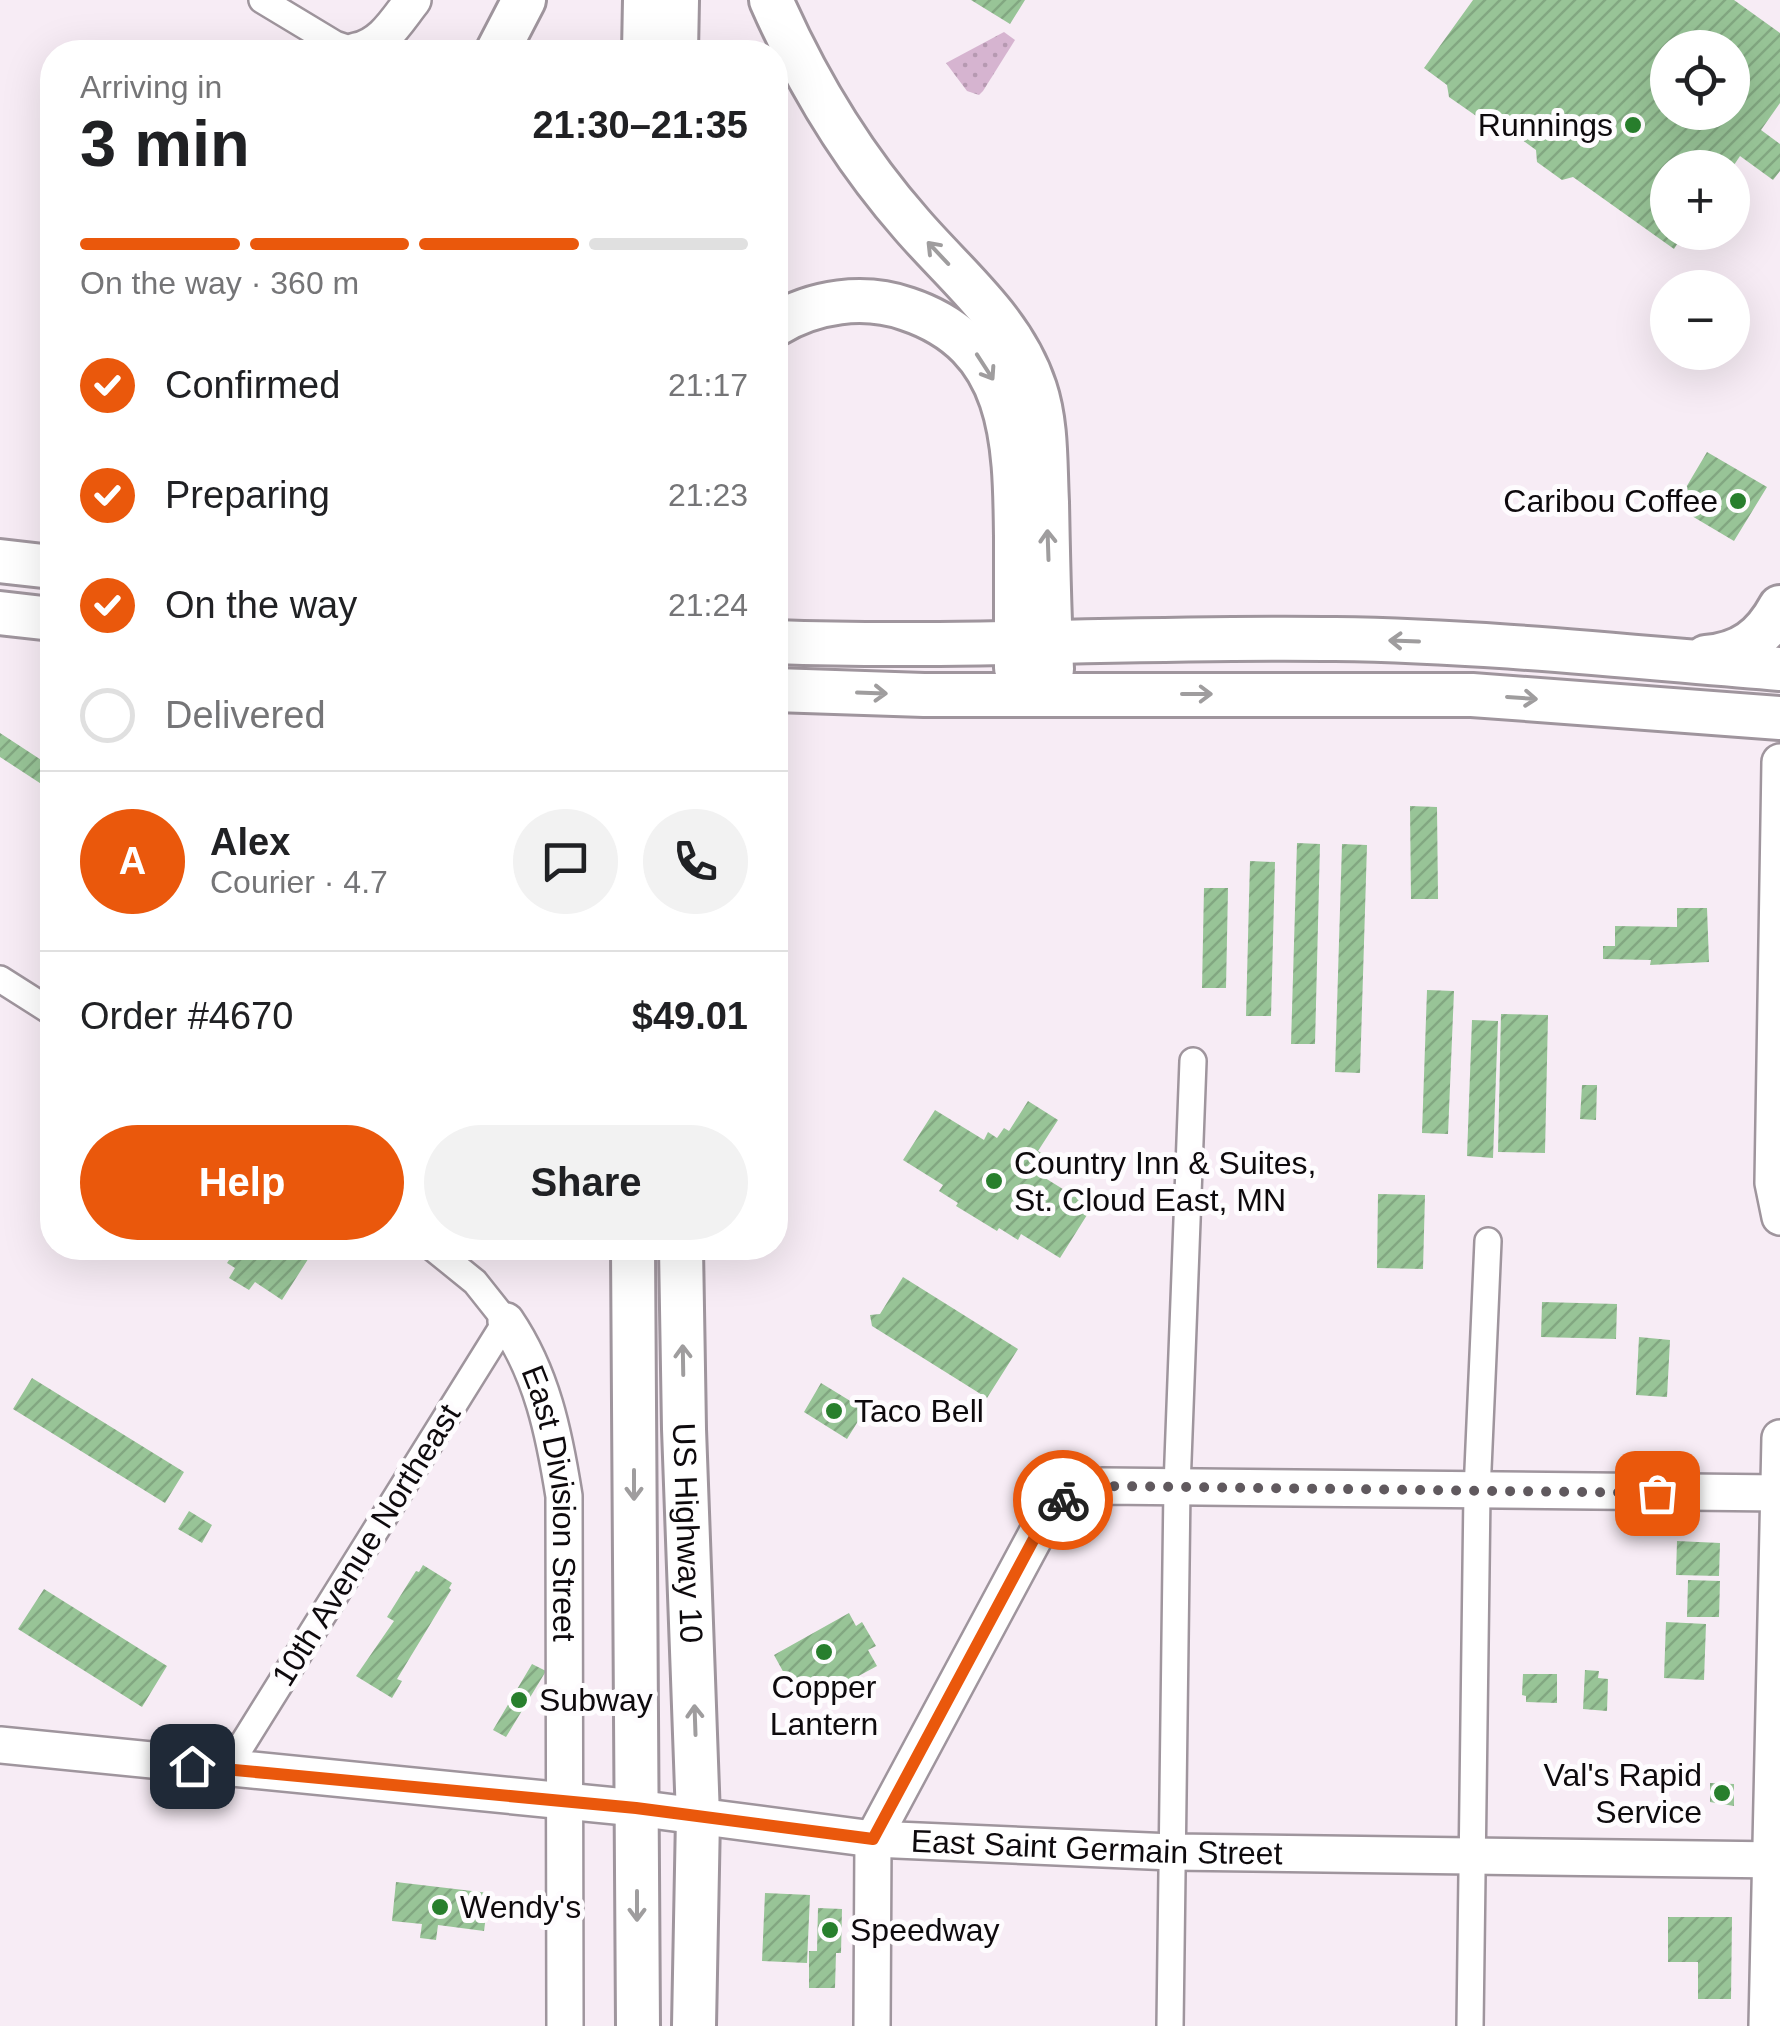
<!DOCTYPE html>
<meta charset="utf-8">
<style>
:root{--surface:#fff;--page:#f2f2f2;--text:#202124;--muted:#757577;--line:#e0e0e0;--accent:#ea580c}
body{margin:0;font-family:Arial,sans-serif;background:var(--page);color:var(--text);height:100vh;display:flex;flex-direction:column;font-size:38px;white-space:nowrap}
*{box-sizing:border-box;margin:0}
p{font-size:32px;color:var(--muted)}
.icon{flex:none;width:55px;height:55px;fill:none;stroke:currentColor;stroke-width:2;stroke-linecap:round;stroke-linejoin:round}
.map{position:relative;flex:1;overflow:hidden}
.panel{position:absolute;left:40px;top:40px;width:748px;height:1220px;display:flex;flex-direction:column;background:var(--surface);border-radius:40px;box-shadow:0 10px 40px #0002}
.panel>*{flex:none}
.controls{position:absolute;left:1650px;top:30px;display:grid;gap:20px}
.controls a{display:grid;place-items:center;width:100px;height:100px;border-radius:50%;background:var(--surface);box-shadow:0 10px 40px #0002;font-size:50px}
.pin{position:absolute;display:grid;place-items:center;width:85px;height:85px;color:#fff;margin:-42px;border-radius:20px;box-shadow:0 5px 15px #0006}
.courier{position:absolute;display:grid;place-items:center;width:100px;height:100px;margin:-50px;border:8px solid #ea580c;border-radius:50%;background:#fff;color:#222;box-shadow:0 2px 12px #0007}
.headline em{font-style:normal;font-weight:800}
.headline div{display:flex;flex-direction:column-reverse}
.headline{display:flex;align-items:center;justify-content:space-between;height:170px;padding:0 40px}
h1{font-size:65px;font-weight:800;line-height:75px}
.bar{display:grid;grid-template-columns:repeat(4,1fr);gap:15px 10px;align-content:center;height:120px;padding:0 40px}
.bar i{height:12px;border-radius:8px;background:var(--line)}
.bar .selected{background:var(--accent)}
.bar p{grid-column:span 4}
.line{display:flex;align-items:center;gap:25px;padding:0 40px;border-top:2px solid var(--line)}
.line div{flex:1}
.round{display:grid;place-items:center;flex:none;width:105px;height:105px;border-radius:52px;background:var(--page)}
ol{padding:0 40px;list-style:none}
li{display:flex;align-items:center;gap:30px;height:110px}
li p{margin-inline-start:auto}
li .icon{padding:10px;border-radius:50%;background:var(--accent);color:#fff;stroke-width:4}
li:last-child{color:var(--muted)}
li i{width:55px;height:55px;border:5px solid var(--line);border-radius:50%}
.cta{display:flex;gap:20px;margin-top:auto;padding:20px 40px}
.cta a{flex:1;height:115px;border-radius:60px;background:var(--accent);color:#fff;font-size:40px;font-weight:800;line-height:115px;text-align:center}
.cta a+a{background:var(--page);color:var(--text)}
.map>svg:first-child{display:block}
</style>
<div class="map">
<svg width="1780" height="2026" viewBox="0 0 1780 2026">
<defs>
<pattern id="grass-dots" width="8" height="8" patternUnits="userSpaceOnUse" patternTransform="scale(2.5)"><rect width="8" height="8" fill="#d6b4d0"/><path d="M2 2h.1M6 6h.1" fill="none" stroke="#b699b1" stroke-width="1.8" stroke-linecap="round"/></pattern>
<pattern id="building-hatch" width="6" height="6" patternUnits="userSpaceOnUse" patternTransform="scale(2.5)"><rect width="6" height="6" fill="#98c497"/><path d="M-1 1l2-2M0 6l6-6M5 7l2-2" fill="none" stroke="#82a781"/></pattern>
</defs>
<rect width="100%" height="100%" fill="#f7ecf5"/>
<path fill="url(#grass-dots)" d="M1004,32L1015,40L983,91L979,95L967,91L946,63Z"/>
<path fill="url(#building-hatch)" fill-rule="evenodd" d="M971,0H1025L1010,24Z
M1473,0H1734L1780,33V103L1761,130L1780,144V171L1773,180L1740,156L1732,168H1668V232H1685L1674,249L1573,177L1562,180L1537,162L1536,150L1492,118L1482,120L1449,97L1447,85L1424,68ZM1668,48H1732V112H1668Z
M1707,452L1767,487L1734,541L1675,506Z
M0,733L52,767V783L49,789L0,757Z
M1410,806L1437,807L1438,899H1411Z
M1297,843L1320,844L1315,1044H1291Z
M1342,844L1367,845L1360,1073L1335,1072Z
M1250,861L1275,862L1271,1016H1246Z
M1204,888H1228L1226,988H1202Z
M1677,908H1707L1709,962L1650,965L1651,960L1603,959V946H1615V926L1677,927Z
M1427,990L1454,991L1448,1134L1422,1133Z
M1501,1014L1548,1015L1545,1153L1498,1152Z
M1472,1020L1498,1021L1493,1158L1467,1156Z
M1582,1085H1597L1596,1120L1580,1119Z
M1028,1101L1058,1120L1038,1151L1046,1156L1042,1163L1050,1169L1045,1178L1092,1207L1060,1258L1021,1234L1018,1240L999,1228L997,1231L956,1206L958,1203L939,1191L943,1185L903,1160L935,1110L984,1140L988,1132L997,1138L1004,1128L1009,1131Z
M1378,1194L1425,1195L1423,1269L1377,1268Z
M237,1248H303L312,1253L282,1300L255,1282L249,1290L229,1278L235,1268L227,1263Z
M903,1277L1018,1349L987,1398L872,1326L870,1315L880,1314Z
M1542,1302L1617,1304L1616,1339L1541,1337Z
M1639,1337L1670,1340L1667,1397L1636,1395Z
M32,1378L184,1472L165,1503L13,1409Z
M821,1383L865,1410L847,1439L804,1412Z
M189,1511L212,1525L202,1543L178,1529Z
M1677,1541L1720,1543L1719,1576L1676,1575Z
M423,1565L452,1583L449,1588L451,1590L397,1679L402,1681L392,1698L356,1676L394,1621L387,1617L416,1571L419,1572Z
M1688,1580L1720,1581L1719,1617H1687Z
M44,1589L167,1666L142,1707L18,1629Z
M849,1613L856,1626L862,1622L876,1646L868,1650L877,1666L829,1692L822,1680L796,1695L774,1655Z
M1666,1622L1706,1624L1704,1680L1664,1678Z
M532,1664L546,1671L506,1737L493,1730Z
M1585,1670L1599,1671L1598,1678L1608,1679L1607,1711L1583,1709Z
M1523,1674H1557V1703L1526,1702V1696L1522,1695Z
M1710,1783L1734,1784V1806L1710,1802Z
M396,1882L489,1893L484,1931L438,1925L436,1940L420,1938L422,1924L392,1921Z
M765,1893L810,1895L807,1963L762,1961Z
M818,1908L842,1909L841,1953H836L835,1988H809V1951H817Z
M1668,1917H1732L1731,1999H1698V1962H1668Z"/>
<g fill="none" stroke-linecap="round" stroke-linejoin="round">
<defs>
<path id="street" d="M262,0L335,44L356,51
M0,979L52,1012
M227,1769L506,1321L475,1282L433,1248
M1170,2026L1177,1487L1193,1061
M1470,2026L1477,1492L1488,1241"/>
<g id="secondary">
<path d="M356,51C383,46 397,20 413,0"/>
<path d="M1780,762L1773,1183L1780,1217"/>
<path id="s1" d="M506,1321C542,1374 554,1433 564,1496L565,2026"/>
<path id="s2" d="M0,1745L636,1808L873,1839L1172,1852L1780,1860"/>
<path d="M872,2026L873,1839L1044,1520C1061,1500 1077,1489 1104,1486L1780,1493"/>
<path d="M1767,2026L1780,1438"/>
</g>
<g id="highway">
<path d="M771,0C807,82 853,158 912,225C957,277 1013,321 1035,388C1047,424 1045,464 1047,502C1048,557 1049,613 1052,669"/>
<path d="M497,52L524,0"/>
<path d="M644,52L645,0"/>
<path d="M676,52L677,0"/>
<path d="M775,325C814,301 864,294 907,309C1015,345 1015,443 1016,538C1016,582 1016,625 1016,668"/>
<path d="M0,561L52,567"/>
<path d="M0,613L52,619"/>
<path d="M775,642C962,649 1148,636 1335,639C1484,641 1632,657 1780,669"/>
<path d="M1706,657C1742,654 1763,638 1780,607"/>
<path d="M775,690L924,695H1472L1780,718"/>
<path d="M633,1248L638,2026"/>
<path id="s3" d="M681,1248L684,1429L698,1817L694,2026"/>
</g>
</defs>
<use href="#street" stroke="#9f959d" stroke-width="30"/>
<use href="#secondary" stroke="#9f959d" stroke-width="40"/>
<use href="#highway" stroke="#9f959d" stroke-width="48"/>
<use href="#street" stroke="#fff" stroke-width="25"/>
<use href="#secondary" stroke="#fff" stroke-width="35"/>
<use href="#highway" stroke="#fff" stroke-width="42"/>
</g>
<defs><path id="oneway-shaft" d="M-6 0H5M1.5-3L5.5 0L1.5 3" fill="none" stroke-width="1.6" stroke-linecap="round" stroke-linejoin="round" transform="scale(2.5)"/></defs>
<g stroke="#9f9d9e">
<use href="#oneway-shaft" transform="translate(938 253) rotate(-133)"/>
<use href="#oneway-shaft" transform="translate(985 367) rotate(57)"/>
<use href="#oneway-shaft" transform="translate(1048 545) rotate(-92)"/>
<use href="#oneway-shaft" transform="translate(1404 641) rotate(-178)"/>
<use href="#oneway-shaft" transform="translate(872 693) rotate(2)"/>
<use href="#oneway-shaft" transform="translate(1197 694)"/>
<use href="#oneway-shaft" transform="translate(1522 698) rotate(4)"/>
<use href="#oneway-shaft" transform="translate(683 1360) rotate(-91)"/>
<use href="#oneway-shaft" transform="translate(634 1485) rotate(90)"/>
<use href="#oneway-shaft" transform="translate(695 1720) rotate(-92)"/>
<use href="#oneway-shaft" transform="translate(637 1906) rotate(90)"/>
</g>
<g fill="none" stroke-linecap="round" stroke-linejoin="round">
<path stroke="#60595e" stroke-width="10" stroke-dasharray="0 18" d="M1063,1500L1088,1488L1104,1486L1657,1493"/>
<path stroke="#ea580c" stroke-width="12" d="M192,1766L636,1808L873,1839L1044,1520L1063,1500"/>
</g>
<g fill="#287f2d" stroke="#fefcfe" stroke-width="4">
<circle cx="1633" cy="125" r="10"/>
<circle cx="1738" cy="501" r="10"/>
<circle cx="994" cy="1181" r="10"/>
<circle cx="834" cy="1411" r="10"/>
<circle cx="824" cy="1652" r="10"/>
<circle cx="519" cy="1700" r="10"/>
<circle cx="1722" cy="1793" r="10"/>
<circle cx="440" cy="1907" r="10"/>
<circle cx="830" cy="1930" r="10"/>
</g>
<g text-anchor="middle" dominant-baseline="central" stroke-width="10" stroke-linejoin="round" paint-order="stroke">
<g font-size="32" fill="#0e0a0d" stroke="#fefcfe" text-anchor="start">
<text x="1613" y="125" text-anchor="end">Runnings</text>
<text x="1718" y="501" text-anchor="end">Caribou Coffee</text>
<text x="1014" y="1163">Country Inn &amp; Suites,<tspan x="1014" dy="37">St. Cloud East, MN</tspan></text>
<text x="854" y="1411">Taco Bell</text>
<text x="824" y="1687" text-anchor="middle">Copper<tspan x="824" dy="37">Lantern</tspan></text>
<text x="539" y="1700">Subway</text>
<text x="1702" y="1775" text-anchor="end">Val's Rapid<tspan x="1702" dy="37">Service</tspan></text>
<text x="460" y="1907">Wendy's</text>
<text x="850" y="1930">Speedway</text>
</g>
<g font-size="32" fill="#0e0a0d" stroke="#fefcfe">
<text stroke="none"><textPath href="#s1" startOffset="192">East Division Street</textPath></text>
<text stroke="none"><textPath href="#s3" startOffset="285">US Highway 10</textPath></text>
<text transform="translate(366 1545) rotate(-58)">10th Avenue Northeast</text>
<text stroke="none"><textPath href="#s2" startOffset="1102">East Saint Germain Street</textPath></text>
</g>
</g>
</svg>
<div class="controls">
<a><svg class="icon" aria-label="locate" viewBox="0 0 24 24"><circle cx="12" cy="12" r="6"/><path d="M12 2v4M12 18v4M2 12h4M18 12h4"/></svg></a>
<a>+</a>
<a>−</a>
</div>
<div class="pin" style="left:1657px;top:1493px;background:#ea580c"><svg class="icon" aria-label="bag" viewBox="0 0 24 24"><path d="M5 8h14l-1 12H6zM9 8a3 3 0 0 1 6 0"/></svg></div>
<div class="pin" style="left:192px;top:1766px;background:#1f2937"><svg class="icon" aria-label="home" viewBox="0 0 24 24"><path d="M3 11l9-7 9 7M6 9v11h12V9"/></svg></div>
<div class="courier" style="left:1063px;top:1500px"><svg class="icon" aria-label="bike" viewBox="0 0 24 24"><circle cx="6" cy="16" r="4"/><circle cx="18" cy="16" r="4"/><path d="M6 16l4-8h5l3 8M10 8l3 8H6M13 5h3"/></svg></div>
<section class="panel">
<div class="headline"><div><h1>3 min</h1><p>Arriving in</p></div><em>21:30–21:35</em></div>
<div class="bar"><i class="selected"></i><i class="selected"></i><i class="selected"></i><i></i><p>On the way · 360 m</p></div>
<ol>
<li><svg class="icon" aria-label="check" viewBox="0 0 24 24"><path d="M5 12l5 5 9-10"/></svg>Confirmed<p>21:17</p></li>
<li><svg class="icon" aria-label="check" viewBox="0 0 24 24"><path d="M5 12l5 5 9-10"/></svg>Preparing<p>21:23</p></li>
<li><svg class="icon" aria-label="check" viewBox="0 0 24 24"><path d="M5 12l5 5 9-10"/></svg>On the way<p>21:24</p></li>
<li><i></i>Delivered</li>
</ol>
<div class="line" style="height:180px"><b class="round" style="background:var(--accent);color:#fff">A</b><div><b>Alex</b><p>Courier · 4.7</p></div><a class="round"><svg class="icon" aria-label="chat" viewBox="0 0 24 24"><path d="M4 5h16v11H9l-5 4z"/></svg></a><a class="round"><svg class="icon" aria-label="phone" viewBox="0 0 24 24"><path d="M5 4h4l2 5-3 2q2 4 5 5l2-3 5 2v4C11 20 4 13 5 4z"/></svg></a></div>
<div class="line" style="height:130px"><div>Order #4670</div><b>$49.01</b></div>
<div class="cta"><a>Help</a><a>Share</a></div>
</section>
</div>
